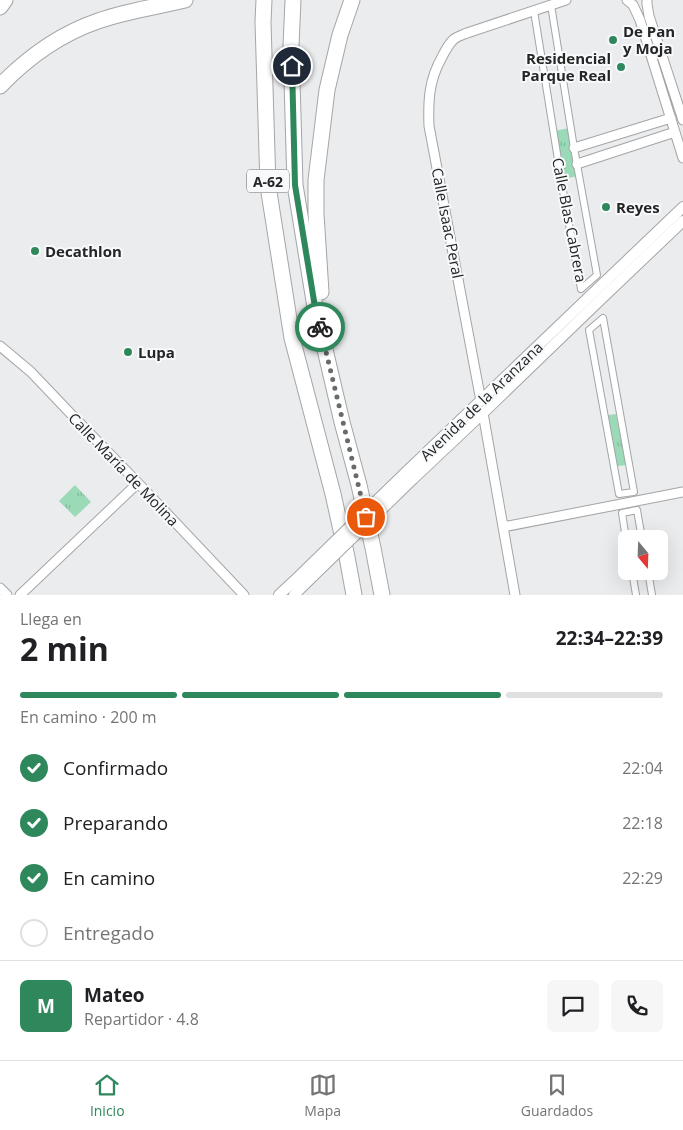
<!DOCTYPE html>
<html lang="es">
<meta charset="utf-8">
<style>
:root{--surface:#fff;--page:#f6f6f6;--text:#202124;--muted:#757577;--line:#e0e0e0;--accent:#2f885c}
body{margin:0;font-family:"Open Sans",sans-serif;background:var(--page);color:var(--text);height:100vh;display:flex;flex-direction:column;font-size:19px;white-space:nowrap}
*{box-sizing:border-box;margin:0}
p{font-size:16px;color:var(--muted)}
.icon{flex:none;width:28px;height:28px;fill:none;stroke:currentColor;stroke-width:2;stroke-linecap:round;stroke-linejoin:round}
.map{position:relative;height:595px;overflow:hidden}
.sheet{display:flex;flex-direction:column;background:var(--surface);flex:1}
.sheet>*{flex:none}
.needle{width:32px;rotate:161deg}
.controls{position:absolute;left:618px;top:530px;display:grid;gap:10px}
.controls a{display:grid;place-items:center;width:50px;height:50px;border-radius:8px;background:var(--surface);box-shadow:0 5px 20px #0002;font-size:25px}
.pin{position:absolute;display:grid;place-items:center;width:42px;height:42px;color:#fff;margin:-21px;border:2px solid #fff;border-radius:50%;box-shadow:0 1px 5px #0007}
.courier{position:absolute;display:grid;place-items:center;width:50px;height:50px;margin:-25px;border:4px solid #2f885c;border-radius:50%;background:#fff;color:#222;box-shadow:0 1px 6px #0007}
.summary em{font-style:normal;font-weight:700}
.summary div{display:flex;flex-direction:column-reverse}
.summary{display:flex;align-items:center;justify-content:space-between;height:85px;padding:0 20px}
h1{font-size:32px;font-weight:700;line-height:38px}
.bar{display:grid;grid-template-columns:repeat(4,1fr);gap:8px 5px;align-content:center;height:60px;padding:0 20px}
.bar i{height:6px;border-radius:4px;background:var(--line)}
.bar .current{background:var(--accent)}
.bar p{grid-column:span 4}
.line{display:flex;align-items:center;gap:12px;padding:0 20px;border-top:1px solid var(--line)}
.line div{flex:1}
.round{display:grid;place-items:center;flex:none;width:52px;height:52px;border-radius:8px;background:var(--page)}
ol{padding:0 20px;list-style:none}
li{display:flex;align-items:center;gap:15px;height:55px}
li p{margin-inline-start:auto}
li .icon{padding:5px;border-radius:50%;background:var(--accent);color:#fff;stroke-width:4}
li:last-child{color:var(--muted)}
li i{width:28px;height:28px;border:2px solid var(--line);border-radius:50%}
.dock{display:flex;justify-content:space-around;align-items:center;height:70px;border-top:1px solid var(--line);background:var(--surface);font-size:14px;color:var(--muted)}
.dock a{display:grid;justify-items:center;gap:2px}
.dock .current{color:var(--accent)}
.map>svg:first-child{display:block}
</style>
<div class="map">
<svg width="683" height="595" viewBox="0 0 683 595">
<defs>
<pattern id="park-tufts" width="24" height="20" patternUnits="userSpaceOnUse" patternTransform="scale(1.25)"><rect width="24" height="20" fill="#9adab7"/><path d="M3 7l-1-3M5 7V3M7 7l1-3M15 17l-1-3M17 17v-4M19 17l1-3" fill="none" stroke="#85bb9d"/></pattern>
</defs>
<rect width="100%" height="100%" fill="#eaecee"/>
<path fill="url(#park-tufts)" d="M570,128L578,176L563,179L554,131Z
M616,414L626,465L612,467L602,416Z
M75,485L91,502L75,517L59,501Z"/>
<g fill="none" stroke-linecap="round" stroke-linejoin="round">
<defs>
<path id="pedestrian" d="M551,5L574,148L597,275L581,289
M534,11L565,203L581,289
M603,318L634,492L619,494L589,330Z
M626,539L622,513L637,510L642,539
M632,571L636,595
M648,571L652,595"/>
<path id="minor" d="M627,0L633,5L640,20L683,158
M647,0V4L649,16L683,120
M574,148L671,118
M577,164L675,132
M0,346L31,372L71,414L138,483L244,595
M481,401L429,126C428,100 429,80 442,57C445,51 448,45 453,40C456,37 462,35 467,33L566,0
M483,413L515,595
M503,527L683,492
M0,588L7,595
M20,595L138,483"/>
<path id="tertiary" d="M407,471L683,207
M413,479L483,413L594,306L683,221
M279,595L294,581
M294,595L301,588"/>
<path id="motorway" d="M264,0L263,22L268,186L292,338L333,494L347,557L354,595
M293,0L291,46L295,185L315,307L342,422L359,485L373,548L382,595
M0,7L5,0
M0,86C28,57 60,34 98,21C126,11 156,7 185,0
M321,292L316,214V180L327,90L340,35L352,0"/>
</defs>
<use href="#pedestrian" stroke="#a4a5a7" stroke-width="8"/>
<use href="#minor" stroke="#a4a5a7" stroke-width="11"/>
<use href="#tertiary" stroke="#a4a5a7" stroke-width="12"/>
<use href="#motorway" stroke="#a4a5a7" stroke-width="17"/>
<use href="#pedestrian" stroke="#fff" stroke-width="6"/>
<use href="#minor" stroke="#fff" stroke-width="9"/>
<use href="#tertiary" stroke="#fff" stroke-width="10"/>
<use href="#motorway" stroke="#fff" stroke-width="15"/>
<defs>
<path id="tertiary-bridge" d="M294,581L407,471
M301,588L413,479"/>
</defs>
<use href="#tertiary-bridge" stroke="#a4a5a7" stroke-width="12" stroke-linecap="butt"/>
<use href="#tertiary-bridge" stroke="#fff" stroke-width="10"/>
</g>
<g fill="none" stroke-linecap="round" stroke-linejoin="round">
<path stroke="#696b6b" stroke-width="5" stroke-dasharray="0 9" d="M320,327L366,517"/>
<path stroke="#2f885c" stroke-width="6" d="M292,66L295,185L315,307L320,327"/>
</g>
<g fill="#2f885c" stroke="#f7f9fb" stroke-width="2">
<circle cx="613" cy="40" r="5"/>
<circle cx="621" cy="67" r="5"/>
<circle cx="606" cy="207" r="5"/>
<circle cx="35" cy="251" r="5"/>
<circle cx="128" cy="352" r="5"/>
</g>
<g text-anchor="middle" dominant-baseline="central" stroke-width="4" stroke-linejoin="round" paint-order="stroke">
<rect fill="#f7f9fb" stroke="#636565" stroke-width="1" x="247" y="169.5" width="42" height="23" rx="4"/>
<g font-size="14" font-weight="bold" fill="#242525">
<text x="268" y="181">A-62</text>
</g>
<g font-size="15" font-weight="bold" fill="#242525" stroke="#f7f9fb" text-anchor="start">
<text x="623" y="31">De Pan<tspan x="623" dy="17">y Moja</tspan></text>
<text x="611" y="58" text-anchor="end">Residencial<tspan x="611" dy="17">Parque Real</tspan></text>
<text x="616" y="207">Reyes</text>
<text x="45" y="251">Decathlon</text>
<text x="138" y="352">Lupa</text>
</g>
<g font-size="15" fill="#242525" stroke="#f7f9fb">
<text transform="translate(570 220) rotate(79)">Calle Blas Cabrera</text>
<text transform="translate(448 223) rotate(79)">Calle Isaac Peral</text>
<text transform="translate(481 401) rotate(-44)">Avenida de la Aranzana</text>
<text transform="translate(124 469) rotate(46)">Calle María de Molina</text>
</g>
</g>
</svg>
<div class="controls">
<a><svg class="needle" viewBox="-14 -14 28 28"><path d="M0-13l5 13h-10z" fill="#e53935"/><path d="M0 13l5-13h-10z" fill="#757577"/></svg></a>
</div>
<div class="pin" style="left:366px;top:517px;background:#ea580c"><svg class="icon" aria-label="bag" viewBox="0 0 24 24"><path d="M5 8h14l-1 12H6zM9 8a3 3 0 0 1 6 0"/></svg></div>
<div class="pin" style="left:292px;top:66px;background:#1f2937"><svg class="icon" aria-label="home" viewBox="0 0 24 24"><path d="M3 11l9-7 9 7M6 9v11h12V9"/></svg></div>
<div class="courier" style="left:320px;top:327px"><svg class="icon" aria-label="bike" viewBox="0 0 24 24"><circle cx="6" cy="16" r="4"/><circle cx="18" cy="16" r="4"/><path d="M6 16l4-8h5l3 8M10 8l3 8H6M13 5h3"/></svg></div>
</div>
<section class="sheet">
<div class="summary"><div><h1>2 min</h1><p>Llega en</p></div><em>22:34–22:39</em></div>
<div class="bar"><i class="current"></i><i class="current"></i><i class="current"></i><i></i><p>En camino · 200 m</p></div>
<ol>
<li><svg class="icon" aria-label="check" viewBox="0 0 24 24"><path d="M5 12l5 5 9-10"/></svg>Confirmado<p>22:04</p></li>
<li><svg class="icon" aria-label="check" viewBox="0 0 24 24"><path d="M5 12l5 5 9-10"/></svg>Preparando<p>22:18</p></li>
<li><svg class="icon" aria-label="check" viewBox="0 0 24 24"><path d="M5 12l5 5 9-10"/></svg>En camino<p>22:29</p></li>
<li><i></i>Entregado</li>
</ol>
<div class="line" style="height:90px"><b class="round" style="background:var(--accent);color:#fff">M</b><div><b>Mateo</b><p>Repartidor · 4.8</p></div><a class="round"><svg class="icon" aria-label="chat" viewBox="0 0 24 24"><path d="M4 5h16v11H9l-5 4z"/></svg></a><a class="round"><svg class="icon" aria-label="phone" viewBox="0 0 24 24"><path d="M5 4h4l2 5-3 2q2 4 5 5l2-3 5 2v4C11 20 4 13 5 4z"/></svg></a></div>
</section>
<nav class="dock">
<a class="current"><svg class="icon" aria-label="home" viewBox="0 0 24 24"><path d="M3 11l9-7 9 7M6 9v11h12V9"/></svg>Inicio</a>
<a><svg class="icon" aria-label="map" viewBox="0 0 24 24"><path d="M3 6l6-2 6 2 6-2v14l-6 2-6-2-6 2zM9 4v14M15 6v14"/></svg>Mapa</a>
<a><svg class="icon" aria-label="saved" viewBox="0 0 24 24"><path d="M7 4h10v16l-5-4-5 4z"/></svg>Guardados</a>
</nav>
